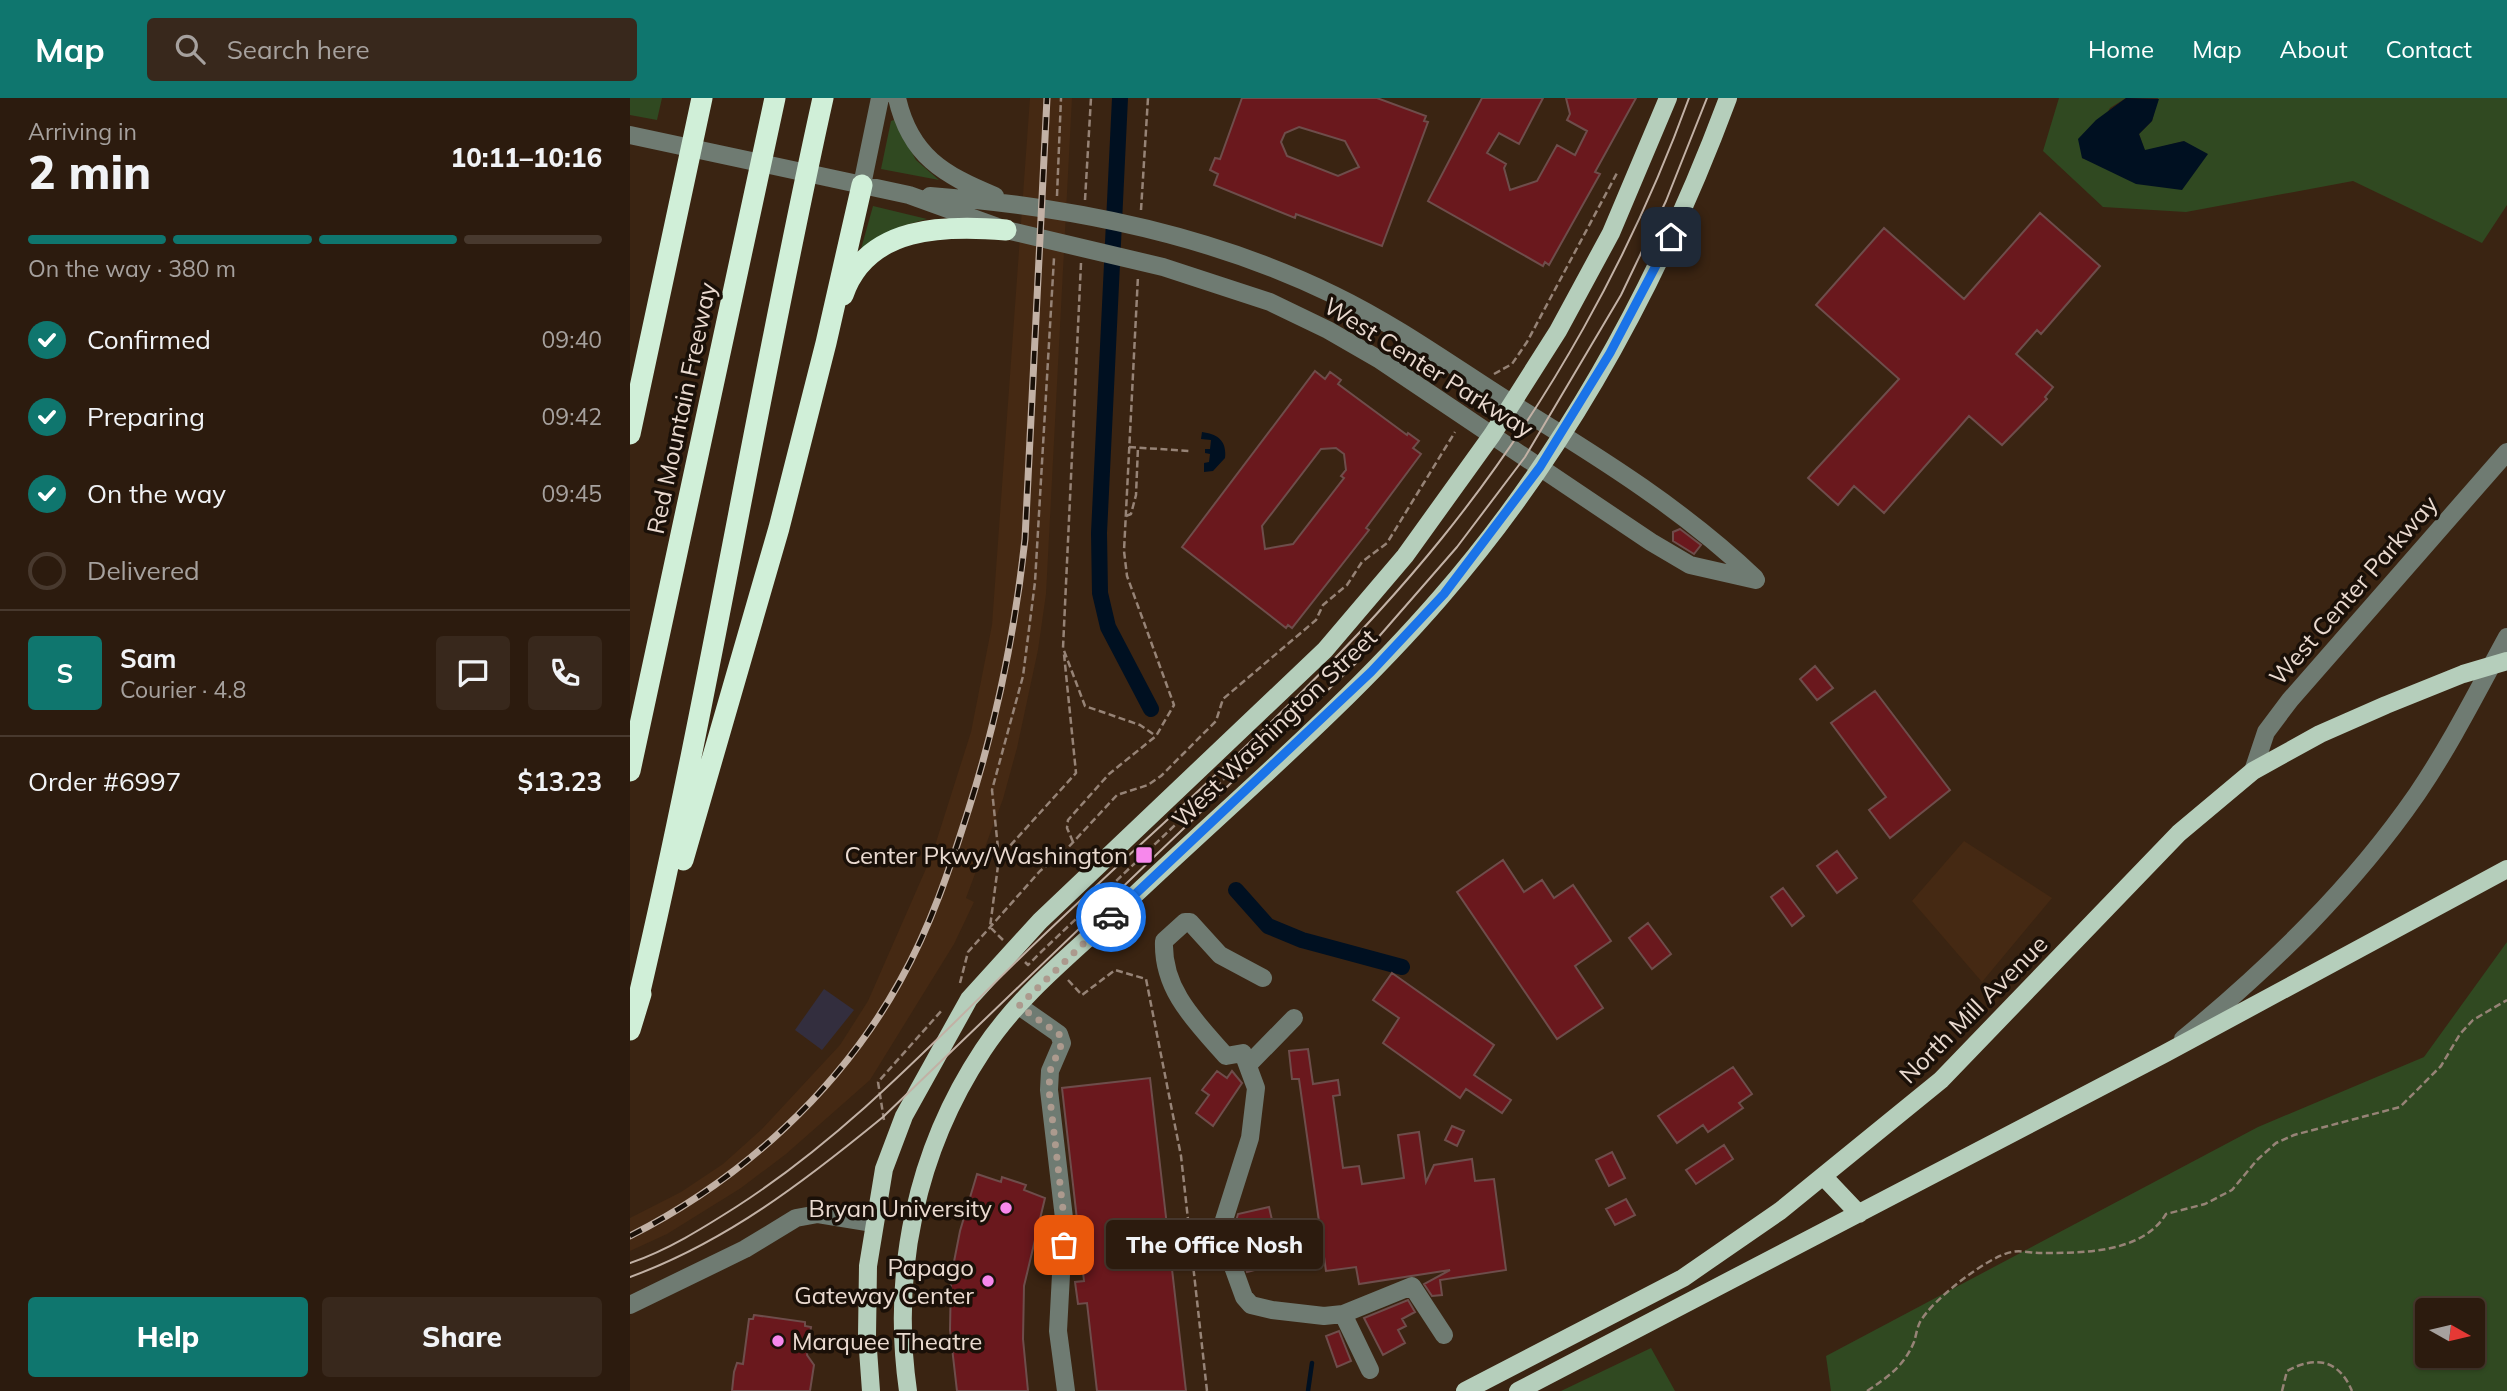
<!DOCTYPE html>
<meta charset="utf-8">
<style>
:root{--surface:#2c1b0e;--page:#38281c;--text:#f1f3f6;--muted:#a6a19e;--line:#48392e;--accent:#0f766e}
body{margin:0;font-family:Mulish,sans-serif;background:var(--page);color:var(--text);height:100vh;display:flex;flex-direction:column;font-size:26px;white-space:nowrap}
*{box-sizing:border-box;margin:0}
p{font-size:23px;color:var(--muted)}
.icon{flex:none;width:38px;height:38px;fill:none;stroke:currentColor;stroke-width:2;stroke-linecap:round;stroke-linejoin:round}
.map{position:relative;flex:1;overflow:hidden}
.sheet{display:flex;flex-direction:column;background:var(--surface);width:630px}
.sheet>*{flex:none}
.needle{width:46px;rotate:98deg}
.tools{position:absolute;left:1785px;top:1200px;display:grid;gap:14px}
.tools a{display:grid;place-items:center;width:70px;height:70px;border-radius:7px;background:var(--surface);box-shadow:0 2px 5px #0004,0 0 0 2px var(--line);font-size:35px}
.pin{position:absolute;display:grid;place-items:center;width:60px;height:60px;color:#fff;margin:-30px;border-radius:14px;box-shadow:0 4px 10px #0006}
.courier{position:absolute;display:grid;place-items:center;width:70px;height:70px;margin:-35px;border:5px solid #1a73e8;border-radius:50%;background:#fff;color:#222;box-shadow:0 2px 9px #0007}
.bubble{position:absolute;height:49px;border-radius:7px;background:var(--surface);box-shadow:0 2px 5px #0004,0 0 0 2px var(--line);font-size:23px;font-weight:800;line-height:49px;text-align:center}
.headline em{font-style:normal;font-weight:800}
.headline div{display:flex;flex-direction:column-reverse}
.headline{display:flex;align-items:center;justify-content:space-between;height:119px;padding:0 28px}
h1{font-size:46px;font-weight:800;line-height:52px}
.bar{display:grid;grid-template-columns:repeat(4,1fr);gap:10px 7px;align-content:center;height:84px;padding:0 28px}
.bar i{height:9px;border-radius:5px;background:var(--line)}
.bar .active{background:var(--accent)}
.bar p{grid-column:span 4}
.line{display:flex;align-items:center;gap:18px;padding:0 28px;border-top:2px solid var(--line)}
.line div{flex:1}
.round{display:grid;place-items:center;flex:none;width:74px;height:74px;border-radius:7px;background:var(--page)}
ol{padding:0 28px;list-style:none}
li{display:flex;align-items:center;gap:21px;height:77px}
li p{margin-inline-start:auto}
li .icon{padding:7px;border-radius:50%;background:var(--accent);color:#fff;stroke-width:4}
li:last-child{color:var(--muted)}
li i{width:38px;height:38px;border:4px solid var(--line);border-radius:50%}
.primary-button{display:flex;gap:14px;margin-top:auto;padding:14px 28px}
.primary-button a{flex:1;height:80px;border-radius:7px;background:var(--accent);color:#fff;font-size:28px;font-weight:800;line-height:80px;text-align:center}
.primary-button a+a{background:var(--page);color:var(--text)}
header{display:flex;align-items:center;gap:42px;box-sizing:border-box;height:98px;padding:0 35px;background:var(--accent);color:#fff}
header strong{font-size:33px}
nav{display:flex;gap:38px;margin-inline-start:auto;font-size:24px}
.search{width:490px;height:63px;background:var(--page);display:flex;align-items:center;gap:18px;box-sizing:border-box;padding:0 24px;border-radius:7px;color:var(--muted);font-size:26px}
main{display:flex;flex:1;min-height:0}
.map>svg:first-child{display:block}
</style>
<header>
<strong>Map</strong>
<div class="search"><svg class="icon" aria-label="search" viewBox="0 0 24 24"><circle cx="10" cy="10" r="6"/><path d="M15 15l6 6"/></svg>Search here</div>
<nav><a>Home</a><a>Map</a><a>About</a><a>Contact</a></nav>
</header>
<main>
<section class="sheet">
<div class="headline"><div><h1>2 min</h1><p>Arriving in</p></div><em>10:11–10:16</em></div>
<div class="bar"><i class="active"></i><i class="active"></i><i class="active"></i><i></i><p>On the way · 380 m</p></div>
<ol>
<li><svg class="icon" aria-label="check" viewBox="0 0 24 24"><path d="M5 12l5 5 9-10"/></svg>Confirmed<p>09:40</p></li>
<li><svg class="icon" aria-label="check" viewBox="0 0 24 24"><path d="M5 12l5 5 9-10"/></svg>Preparing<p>09:42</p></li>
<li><svg class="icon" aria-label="check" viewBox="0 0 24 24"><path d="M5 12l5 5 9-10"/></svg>On the way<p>09:45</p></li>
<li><i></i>Delivered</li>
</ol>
<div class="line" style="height:126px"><b class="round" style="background:var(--accent);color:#fff">S</b><div><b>Sam</b><p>Courier · 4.8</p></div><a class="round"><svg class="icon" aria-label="chat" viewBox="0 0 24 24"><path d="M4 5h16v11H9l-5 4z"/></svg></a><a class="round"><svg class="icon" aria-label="phone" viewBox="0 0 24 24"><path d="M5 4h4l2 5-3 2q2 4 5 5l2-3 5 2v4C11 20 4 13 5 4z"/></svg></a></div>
<div class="line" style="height:91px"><div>Order #6997</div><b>$13.23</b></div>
<div class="primary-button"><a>Help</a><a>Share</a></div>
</section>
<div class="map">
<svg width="1877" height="1293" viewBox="0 0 1877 1293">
<rect width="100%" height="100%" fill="#3a2412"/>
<path fill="#332e3e" d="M194,891L224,912L192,952L165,932Z"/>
<path fill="#452913" d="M400,0H442L416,496L408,552L387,650L373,701L336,800L344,804L324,846L240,982L156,1056L111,1090L37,1136L0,1153V1120L51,1094L93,1066L132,1031L210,947L238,903L302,757L341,634L362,527Z
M1334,743L1422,800L1352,884L1282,803Z"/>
<path fill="#304921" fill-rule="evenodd" d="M0,0H32L27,22L0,17Z
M1429,0H1496L1480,10L1452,60L1480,71L1554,43L1515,53L1509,36L1522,23L1528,0H1877V107L1852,145L1723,83L1556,114L1473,109L1413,53Z
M264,22L286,62L309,82L251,71L261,23Z
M243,108L297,121L272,128L231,151Z
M1877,844V1293H1201L1196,1258L1628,1029L1794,959ZM1797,1213H1843V1258H1797Z
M1021,1250L1045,1293H931Z"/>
<path fill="#001021" d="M1496,0L1529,1L1522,23L1509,36L1515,52L1554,43L1578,56L1552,92L1506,86L1452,60L1448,41L1466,22Z
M572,334C588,336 597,343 595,360L583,373L574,374V365L579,364L580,356L575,355V351H580L581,342L571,341Z"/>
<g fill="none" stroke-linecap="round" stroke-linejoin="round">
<path stroke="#001021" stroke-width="4.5" d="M678,1293L682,1265"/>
<path stroke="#001021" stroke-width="16" d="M490,0L469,435L470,495L478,529L521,611
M606,792L638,828L672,842L772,869"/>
</g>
<path fill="#6a181d" stroke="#6e4d4b" stroke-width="2" fill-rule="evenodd" d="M612,0H747L796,18L794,23L798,24L752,148L666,116L665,120L584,87L588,76L580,72L585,60L590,61ZM669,29L715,43L729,69L708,78L657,58L651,44L655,35Z
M852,0H913L889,46L869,35L857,55L876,66L874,70L880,92L907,83L927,47L945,57L957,33L937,22L940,16L936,0H1006L965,74L970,76L919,167L915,164L913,168L798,103Z
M1410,115L1470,168L1411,236L1407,232L1386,256L1423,289L1415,299L1417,301L1372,347L1339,318L1254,415L1224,388L1208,407L1178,380L1269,281L1186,207L1254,130L1334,201Z
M685,273L695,281L700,274L711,282L708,286L777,337L778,335L789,343L783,350L791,356L736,430L739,432L662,530L658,527L656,530L552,449ZM706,350L714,356L716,372L711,378L714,380L663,446L635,451L632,428L691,351Z
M1050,431L1071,447L1064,456L1043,443V434Z
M1185,568L1203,590L1187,602L1170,581Z
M1245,593L1320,692L1260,740L1239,712L1256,699L1201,625Z
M1207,753L1227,780L1207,795L1187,768Z
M873,762L894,794L912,782L924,800L943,787L981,843L945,868L973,910L927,941L827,794Z
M1153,790L1174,818L1162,828L1141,799Z
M1018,825L1041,856L1022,871L999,840Z
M762,875L864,947L844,977L881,1002L872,1015L836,991L830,1000L753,945L769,920L743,902Z
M678,951L683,986L708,982L710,997L703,998L713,1070L729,1068L732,1086L774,1080L768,1037L789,1034L796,1084L804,1067L842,1061L845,1083L864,1081L876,1172L810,1182L812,1197L802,1198L794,1186L820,1172L729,1186L726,1169L696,1173L669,981H662L659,953Z
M1103,969L1122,996L1109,1005L1113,1010L1078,1034L1073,1027L1047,1045L1028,1018Z
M587,973L597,980L602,973L612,985L583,1028L566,1015L579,997L572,992Z
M520,980L556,1293H467L457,1205L448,1206L445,1184L454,1183L432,990Z
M822,1028L834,1033L827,1048L815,1042Z
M1094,1047L1103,1061L1066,1086L1056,1072Z
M982,1054L995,1080L979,1088L966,1062Z
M347,1076L371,1084L372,1079L396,1087L394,1092L415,1100L394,1188L393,1241L398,1293H327L320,1232L321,1179L330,1133Z
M996,1101L1005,1117L985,1127L976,1111Z
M639,1109L652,1165L617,1174L606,1123L608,1116Z
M778,1202L785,1214L772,1221L776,1228L768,1232L775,1245L753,1257L734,1220Z
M124,1217L175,1224V1228L181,1229L177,1257L184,1267L180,1293H102L104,1274L107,1265L113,1266L119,1221H123Z
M709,1233L721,1263L707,1269L696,1238Z"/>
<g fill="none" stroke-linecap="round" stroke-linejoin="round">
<path stroke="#968376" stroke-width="2.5" stroke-dasharray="7 3.5" stroke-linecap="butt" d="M427,98L431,0
M455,102L461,0
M511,112L518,0
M451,165L433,550L455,608L510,627L526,638
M864,276L882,266L897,244L987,75
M499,349L559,353
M496,418L501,416L506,397L508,349
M443,744L437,730L438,722L479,676L526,638L544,607L497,478L494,453L508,178
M369,760L362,692L393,578L405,484L424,160
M373,842L360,829L369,760L446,675L434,556
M410,855L617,659
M395,864L398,867L409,856
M438,882L452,897L485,872L516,881L551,1058L577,1293
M330,885L338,854L410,773L434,754L487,697L518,687L531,678L586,623L593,601L686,522L693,507L717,487L732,464L757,445L825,334
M254,1022L248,984L313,911
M1237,1293C1258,1279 1274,1268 1284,1244C1286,1238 1287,1230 1290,1224C1302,1202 1358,1158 1382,1154C1391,1152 1401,1155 1409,1155C1450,1155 1512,1156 1536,1116L1575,1106L1602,1092L1627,1062L1646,1045L1664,1037L1770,1009L1811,968L1830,936L1843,922L1877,902
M1652,1293L1657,1273C1686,1257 1709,1262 1722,1293"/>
<path stroke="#6f7b72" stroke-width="18" d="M267,0C280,58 314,77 365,98
M0,37L279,97L376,132L533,169L640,204L698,232L750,262L1021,444L1060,467L1126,482
M232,87L250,0
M300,98C438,108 579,136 704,197C770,229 828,272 889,310C972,361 1055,413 1125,480
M1623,673L1636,634L1660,602L1877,354
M633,880L590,857L560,824H555L534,843C532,892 566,924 596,958L613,955L626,990L620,1040L594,1122L602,1166L614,1199L621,1207L642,1212L694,1218L713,1216L740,1272
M389,908L429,936L432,945L420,973L419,992L434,1120L428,1233L436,1293
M1553,941C1641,868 1722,790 1787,696C1821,646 1848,592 1877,539
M618,967L664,920
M0,1207L115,1151L166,1120L188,1116L243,1125
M713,1216L782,1188L814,1237"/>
<path stroke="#b5cebb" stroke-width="18" d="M1193,1078L1229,1116
M241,1293L237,1238L238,1168L254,1071L274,1018L339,901L410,823L695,552L775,458L862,337L928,233L981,135L1038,0
M278,1293C261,1174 286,1053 353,952C389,897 444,854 491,810C598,708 713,612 810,500C937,354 1031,180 1098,0
M835,1293L1053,1180L1150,1113L1311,982L1549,735L1623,673L1690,636L1756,607L1833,576L1877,563
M888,1293L1534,956L1877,771"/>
<path stroke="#d0efd8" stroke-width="21" d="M213,197C237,127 315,127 376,132
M0,336L72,0
M0,673L145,0
M53,762L149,430L196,245L232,87
M7,906C78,606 126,301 193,0
M0,932L11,896"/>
<path stroke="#c2b1a5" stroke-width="2" d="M0,1165C38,1152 73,1130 106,1109C213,1040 300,948 390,860C532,722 687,595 812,440C917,310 1002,157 1059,0
M0,1179C96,1144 175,1083 253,1019L725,566L827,449L895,359L991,197L1036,103L1077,0"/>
<defs>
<path id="rail" d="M0,1138C111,1082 210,992 270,883C301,828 320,770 339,710C367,622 385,533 395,441L417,0"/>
</defs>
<use href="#rail" stroke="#c2b1a5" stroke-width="7"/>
<use href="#rail" stroke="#1a1008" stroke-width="4.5" stroke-dasharray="13" stroke-linecap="butt"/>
</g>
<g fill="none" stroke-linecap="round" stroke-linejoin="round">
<path stroke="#ac9a8e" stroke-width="7" stroke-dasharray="0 12.6" d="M434,1147V1120L419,992L420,973L432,945L429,936L389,908L481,819"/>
<path stroke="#1a73e8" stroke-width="9" d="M481,819L741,574L814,496L910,369L980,255L1041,139"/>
</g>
<g fill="#f788ec" stroke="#1a1008" stroke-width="2.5">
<rect x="505" y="748" width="18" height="18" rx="3.5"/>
<circle cx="376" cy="1110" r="7"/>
<circle cx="358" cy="1183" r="7"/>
<circle cx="148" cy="1243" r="7"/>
</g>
<g text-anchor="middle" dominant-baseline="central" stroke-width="7" stroke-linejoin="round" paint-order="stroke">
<g font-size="24" fill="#eadad0" stroke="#1a1008">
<text transform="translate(799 269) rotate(32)">West Center Parkway</text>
<text transform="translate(51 310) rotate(-78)">Red Mountain Freeway</text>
<text transform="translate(1723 492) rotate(-49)">West Center Parkway</text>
<text transform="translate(644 630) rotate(-44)">West Washington Street</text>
<text transform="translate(1343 911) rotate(-45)">North Mill Avenue</text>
</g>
<g font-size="24" fill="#eadad0" stroke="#1a1008" text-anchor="end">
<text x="498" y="757">Center Pkwy/Washington</text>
<text x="362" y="1110">Bryan University</text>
<text x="344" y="1169">Papago<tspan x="344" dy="28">Gateway Center</tspan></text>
<text x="162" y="1243" text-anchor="start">Marquee Theatre</text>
</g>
</g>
</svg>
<div class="tools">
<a><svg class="needle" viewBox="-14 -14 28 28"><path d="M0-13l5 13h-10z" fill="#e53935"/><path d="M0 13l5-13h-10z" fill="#a6a19e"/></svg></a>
</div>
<div class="pin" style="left:434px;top:1147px;background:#ea580c"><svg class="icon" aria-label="bag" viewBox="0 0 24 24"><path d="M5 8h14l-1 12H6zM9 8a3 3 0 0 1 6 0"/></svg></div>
<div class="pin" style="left:1041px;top:139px;background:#1f2937"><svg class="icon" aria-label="home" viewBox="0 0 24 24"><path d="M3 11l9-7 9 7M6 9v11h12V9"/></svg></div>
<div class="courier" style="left:481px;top:819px"><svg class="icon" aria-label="car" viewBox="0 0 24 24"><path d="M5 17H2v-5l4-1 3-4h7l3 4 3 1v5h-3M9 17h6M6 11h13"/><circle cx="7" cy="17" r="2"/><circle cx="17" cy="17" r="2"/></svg></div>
<div class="bubble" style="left:476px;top:1122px;width:217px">The Office Nosh</div>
</div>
</main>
